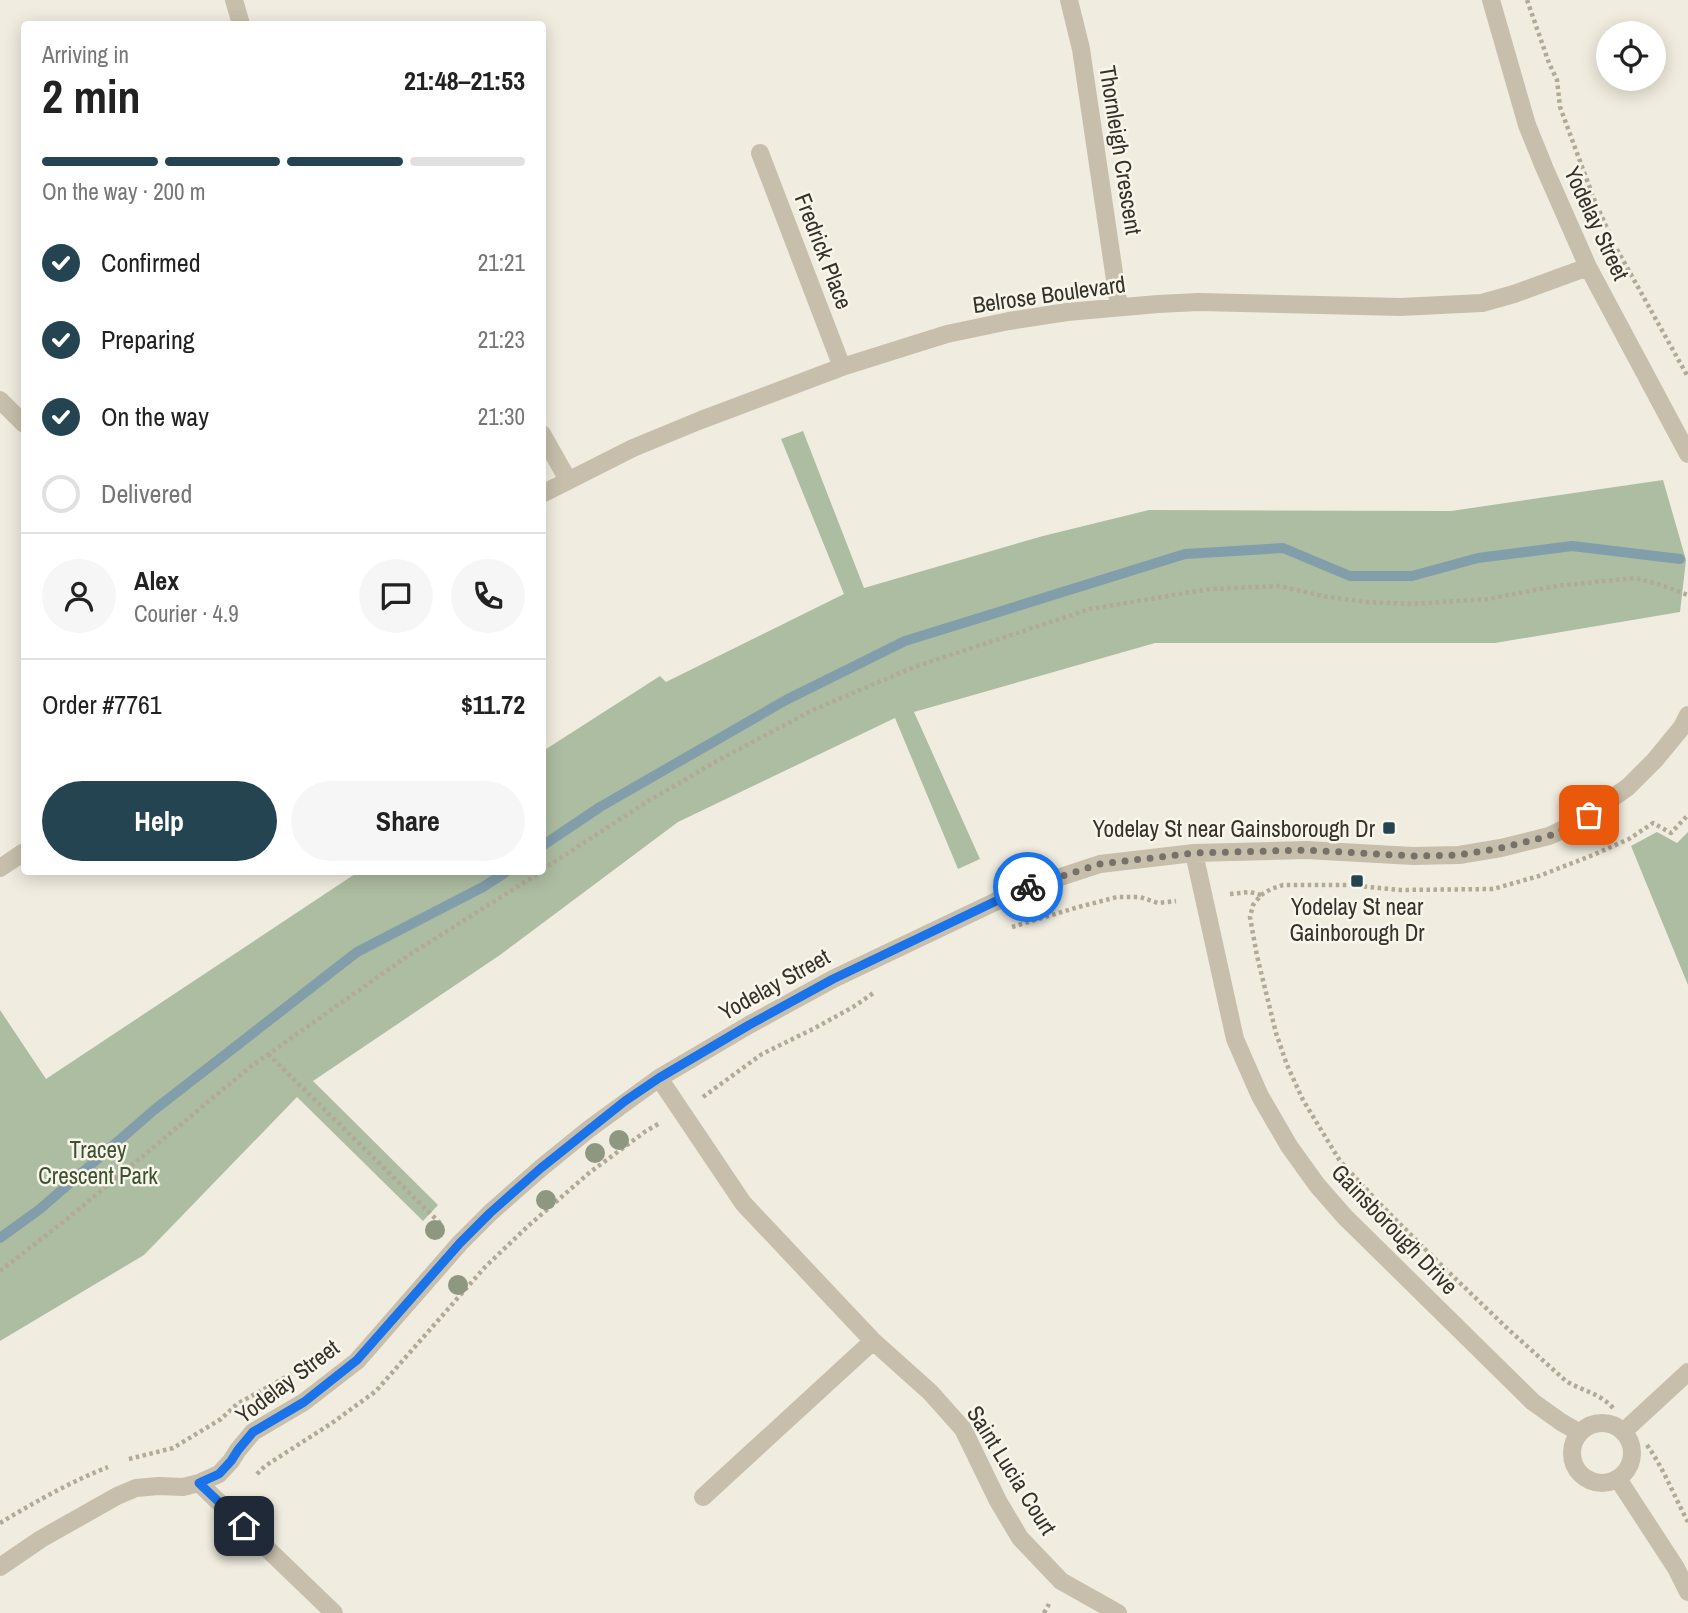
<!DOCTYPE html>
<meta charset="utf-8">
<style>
:root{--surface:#fff;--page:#f6f6f6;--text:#222;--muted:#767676;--line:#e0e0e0;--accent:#244452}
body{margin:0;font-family:"Archivo Narrow",sans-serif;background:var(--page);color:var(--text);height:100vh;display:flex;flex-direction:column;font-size:26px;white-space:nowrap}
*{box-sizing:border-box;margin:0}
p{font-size:23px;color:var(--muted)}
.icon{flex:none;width:38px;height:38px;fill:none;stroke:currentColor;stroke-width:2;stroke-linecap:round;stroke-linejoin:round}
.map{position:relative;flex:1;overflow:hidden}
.sheet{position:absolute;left:21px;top:21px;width:525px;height:854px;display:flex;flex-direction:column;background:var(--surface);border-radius:7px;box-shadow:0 4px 18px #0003}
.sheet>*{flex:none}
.tools{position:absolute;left:1596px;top:21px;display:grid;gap:14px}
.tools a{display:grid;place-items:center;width:70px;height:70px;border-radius:50%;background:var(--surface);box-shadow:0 4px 18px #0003;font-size:35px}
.pin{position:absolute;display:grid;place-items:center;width:60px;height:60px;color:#fff;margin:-30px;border-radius:14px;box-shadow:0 4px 10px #0006}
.courier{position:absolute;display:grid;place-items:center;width:70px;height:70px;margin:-35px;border:5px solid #1a73e8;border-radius:50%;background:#fff;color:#222;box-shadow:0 2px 9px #0007}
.head em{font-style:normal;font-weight:700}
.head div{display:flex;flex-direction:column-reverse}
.head{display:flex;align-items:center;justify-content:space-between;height:119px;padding:0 21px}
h1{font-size:46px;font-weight:700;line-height:52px}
.bar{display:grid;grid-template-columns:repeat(4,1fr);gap:10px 7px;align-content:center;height:84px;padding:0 21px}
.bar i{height:9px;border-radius:5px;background:var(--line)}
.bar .selected{background:var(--accent)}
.bar p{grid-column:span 4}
.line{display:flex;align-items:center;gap:18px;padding:0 21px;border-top:2px solid var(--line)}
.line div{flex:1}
.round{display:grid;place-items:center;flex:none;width:74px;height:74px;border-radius:37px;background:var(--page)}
ol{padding:0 21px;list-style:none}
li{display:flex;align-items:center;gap:21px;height:77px}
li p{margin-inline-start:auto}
li .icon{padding:7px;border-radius:50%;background:var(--accent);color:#fff;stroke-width:4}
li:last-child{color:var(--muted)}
li i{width:38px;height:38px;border:4px solid var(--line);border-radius:50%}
.cta{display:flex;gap:14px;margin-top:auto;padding:14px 21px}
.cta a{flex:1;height:80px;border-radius:42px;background:var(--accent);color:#fff;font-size:28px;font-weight:700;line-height:80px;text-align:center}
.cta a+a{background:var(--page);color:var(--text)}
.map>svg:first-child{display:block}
</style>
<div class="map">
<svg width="1688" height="1613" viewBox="0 0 1688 1613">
<rect width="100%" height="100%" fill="#f0ecdf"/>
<path fill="#adbda1" d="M803,431L864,588L1043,536L1149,510L1451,511L1663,480L1686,560L1680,612L1495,643H1155L914,712L980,859L958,869L895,718L678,822L500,955L313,1081L438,1205L423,1221L297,1097L144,1255L0,1341V1010L46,1079L358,872H542L543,751L660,676L666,682L844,594L781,439Z
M1657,832L1677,843L1688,832V985L1631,846Z"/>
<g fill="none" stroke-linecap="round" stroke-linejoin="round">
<path stroke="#819eaa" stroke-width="10" d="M542,846L600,807L786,700L905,641L1185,554L1283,548L1350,576H1412L1478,558L1572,546L1680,559
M0,1238L40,1209L154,1110L357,952L483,887L506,872"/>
<path stroke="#b2a997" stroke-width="4.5" stroke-dasharray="3.5 3.5" stroke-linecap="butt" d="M1527,0L1549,63L1557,80L1560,107L1594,199L1614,244L1688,377
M542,870L645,803L722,758L813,710L914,667L1090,609L1210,589L1279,586L1323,596L1365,602L1412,604L1488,599L1556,586L1635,578L1658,584L1688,595
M1230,894L1250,892L1261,895
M1012,927L1075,908L1117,897H1140L1158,903L1176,901
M268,1054L442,1225
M703,1097L762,1054L815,1028L853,1007L875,992
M0,1271L67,1219L250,1067L409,955L541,872
M1613,1408C1600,1393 1582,1391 1566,1381L1509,1330L1436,1260L1380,1204L1340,1161L1303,1100L1287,1065L1276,1033L1257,956L1250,917L1253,905L1261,895L1271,889L1283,885H1348L1400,890L1493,889L1539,876L1593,855L1629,839L1653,823L1671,833L1688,815
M1647,1445C1664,1469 1674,1496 1688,1522
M129,1459L173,1448L221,1419L237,1404L293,1373
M257,1474L265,1466L332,1423L376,1391L485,1267L527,1227L589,1173L646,1131L660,1123
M0,1523C35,1502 70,1482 108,1467
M1044,1613L1049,1604"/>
<path stroke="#c7bfac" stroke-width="18" d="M234,0L241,24
M1069,0L1081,49L1119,307
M1491,0L1527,125L1544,167L1588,267L1688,454
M760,153L842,367
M0,400L24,424
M542,434L568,480
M542,494L633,448L701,420L842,367L947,334L1009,321L1067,312L1158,304L1199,302L1400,307L1482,303L1514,294L1588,267
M1194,853L1235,1039L1260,1096L1289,1146L1317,1185L1345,1217L1533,1402L1561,1422L1580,1433
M0,868L24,852
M659,1078L743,1203L873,1341L930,1392L963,1429L998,1501L1020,1538L1061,1581L1118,1613
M1572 1453a30 30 0 1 1 60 0a30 30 0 1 1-60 0Z
M1623,1432L1688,1372
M1618,1479L1676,1568L1688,1592
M199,1483L334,1613
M703,1497L873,1341
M0,1567L41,1539L117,1496L136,1488L159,1486L183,1487L199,1483L219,1474L231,1461L238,1450L253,1432L304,1402L357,1361L460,1243L490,1213L541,1168L589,1129L659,1078L749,1025L833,979L1018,891L1100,864L1194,853L1306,850L1413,856L1459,855L1501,848L1549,836L1575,824L1628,787L1655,760L1682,727L1688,715"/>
</g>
<g fill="#8e977f">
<circle cx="619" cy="1140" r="10"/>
<circle cx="595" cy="1153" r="10"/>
<circle cx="546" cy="1200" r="10"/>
<circle cx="435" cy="1230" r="10"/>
<circle cx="458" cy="1285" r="10"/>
</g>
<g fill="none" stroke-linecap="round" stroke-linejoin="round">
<path stroke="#777269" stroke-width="7" stroke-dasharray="0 12.6" d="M1028,887L1100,864L1194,853L1306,850L1413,856L1459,855L1501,848L1549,836L1575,824L1589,815"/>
<path stroke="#1a73e8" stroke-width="9" d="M244,1526L199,1483L219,1474L231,1461L238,1450L253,1432L304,1402L357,1360L460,1243L490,1213L541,1168L625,1101L659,1078L749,1025L833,979L1017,891L1028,887"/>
</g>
<g fill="#244452" stroke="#f8f5eb" stroke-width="2.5">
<rect x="1382" y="821" width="14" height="14" rx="3.5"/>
<rect x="1350" y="874" width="14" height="14" rx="3.5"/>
</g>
<g text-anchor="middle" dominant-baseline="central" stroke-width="5" stroke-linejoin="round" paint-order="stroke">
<g font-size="23" fill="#36312a" stroke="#f8f5eb">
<text transform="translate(1121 150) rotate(81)">Thornleigh Crescent</text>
<text transform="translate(1597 223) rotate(65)">Yodelay Street</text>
<text transform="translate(824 251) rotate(69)">Fredrick Place</text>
<text transform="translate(1049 294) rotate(-8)">Belrose Boulevard</text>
<text transform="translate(774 984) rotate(-29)">Yodelay Street</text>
<text transform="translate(1395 1229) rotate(46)">Gainsborough Drive</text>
<text transform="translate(287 1381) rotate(-37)">Yodelay Street</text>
<text transform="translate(1012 1470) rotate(58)">Saint Lucia Court</text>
</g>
<g font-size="23" fill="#36312a" stroke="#f8f5eb" text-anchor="end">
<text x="1375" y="828">Yodelay St near Gainsborough Dr</text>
<text x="1357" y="906" text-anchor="middle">Yodelay St near<tspan x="1357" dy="26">Gainborough Dr</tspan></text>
</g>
<g font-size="23" fill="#3d5131" stroke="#f8f5eb">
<text x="98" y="1149">Tracey<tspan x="98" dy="26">Crescent Park</tspan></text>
</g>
</g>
</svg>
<div class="tools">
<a><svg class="icon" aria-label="locate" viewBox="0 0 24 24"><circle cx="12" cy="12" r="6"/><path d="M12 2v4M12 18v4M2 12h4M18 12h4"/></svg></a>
</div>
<div class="pin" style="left:1589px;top:815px;background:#ea580c"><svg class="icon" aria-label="bag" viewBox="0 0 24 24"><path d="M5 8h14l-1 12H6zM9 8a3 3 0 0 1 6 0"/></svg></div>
<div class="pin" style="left:244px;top:1526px;background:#1f2937"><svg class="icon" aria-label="home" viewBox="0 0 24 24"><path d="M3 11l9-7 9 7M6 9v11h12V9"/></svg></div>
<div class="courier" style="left:1028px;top:887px"><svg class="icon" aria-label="bike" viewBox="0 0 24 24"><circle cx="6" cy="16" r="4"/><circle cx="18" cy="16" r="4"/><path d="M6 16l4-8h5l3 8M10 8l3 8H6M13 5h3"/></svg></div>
<section class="sheet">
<div class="head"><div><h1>2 min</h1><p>Arriving in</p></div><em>21:48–21:53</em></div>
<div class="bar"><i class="selected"></i><i class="selected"></i><i class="selected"></i><i></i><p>On the way · 200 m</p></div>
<ol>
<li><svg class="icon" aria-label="check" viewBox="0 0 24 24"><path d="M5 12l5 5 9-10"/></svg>Confirmed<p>21:21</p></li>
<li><svg class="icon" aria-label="check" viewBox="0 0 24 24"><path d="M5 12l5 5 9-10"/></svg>Preparing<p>21:23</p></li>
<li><svg class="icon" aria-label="check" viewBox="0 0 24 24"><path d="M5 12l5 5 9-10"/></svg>On the way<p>21:30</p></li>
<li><i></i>Delivered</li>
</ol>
<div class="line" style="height:126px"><a class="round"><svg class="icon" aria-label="person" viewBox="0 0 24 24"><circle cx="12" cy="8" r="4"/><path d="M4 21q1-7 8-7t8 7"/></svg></a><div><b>Alex</b><p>Courier · 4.9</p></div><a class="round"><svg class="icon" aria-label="chat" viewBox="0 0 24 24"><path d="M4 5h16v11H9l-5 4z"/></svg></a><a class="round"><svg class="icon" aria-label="phone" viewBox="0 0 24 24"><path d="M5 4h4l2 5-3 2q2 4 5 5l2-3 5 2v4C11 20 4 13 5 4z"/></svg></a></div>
<div class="line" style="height:91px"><div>Order #7761</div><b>$11.72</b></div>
<div class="cta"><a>Help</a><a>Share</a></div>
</section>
</div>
